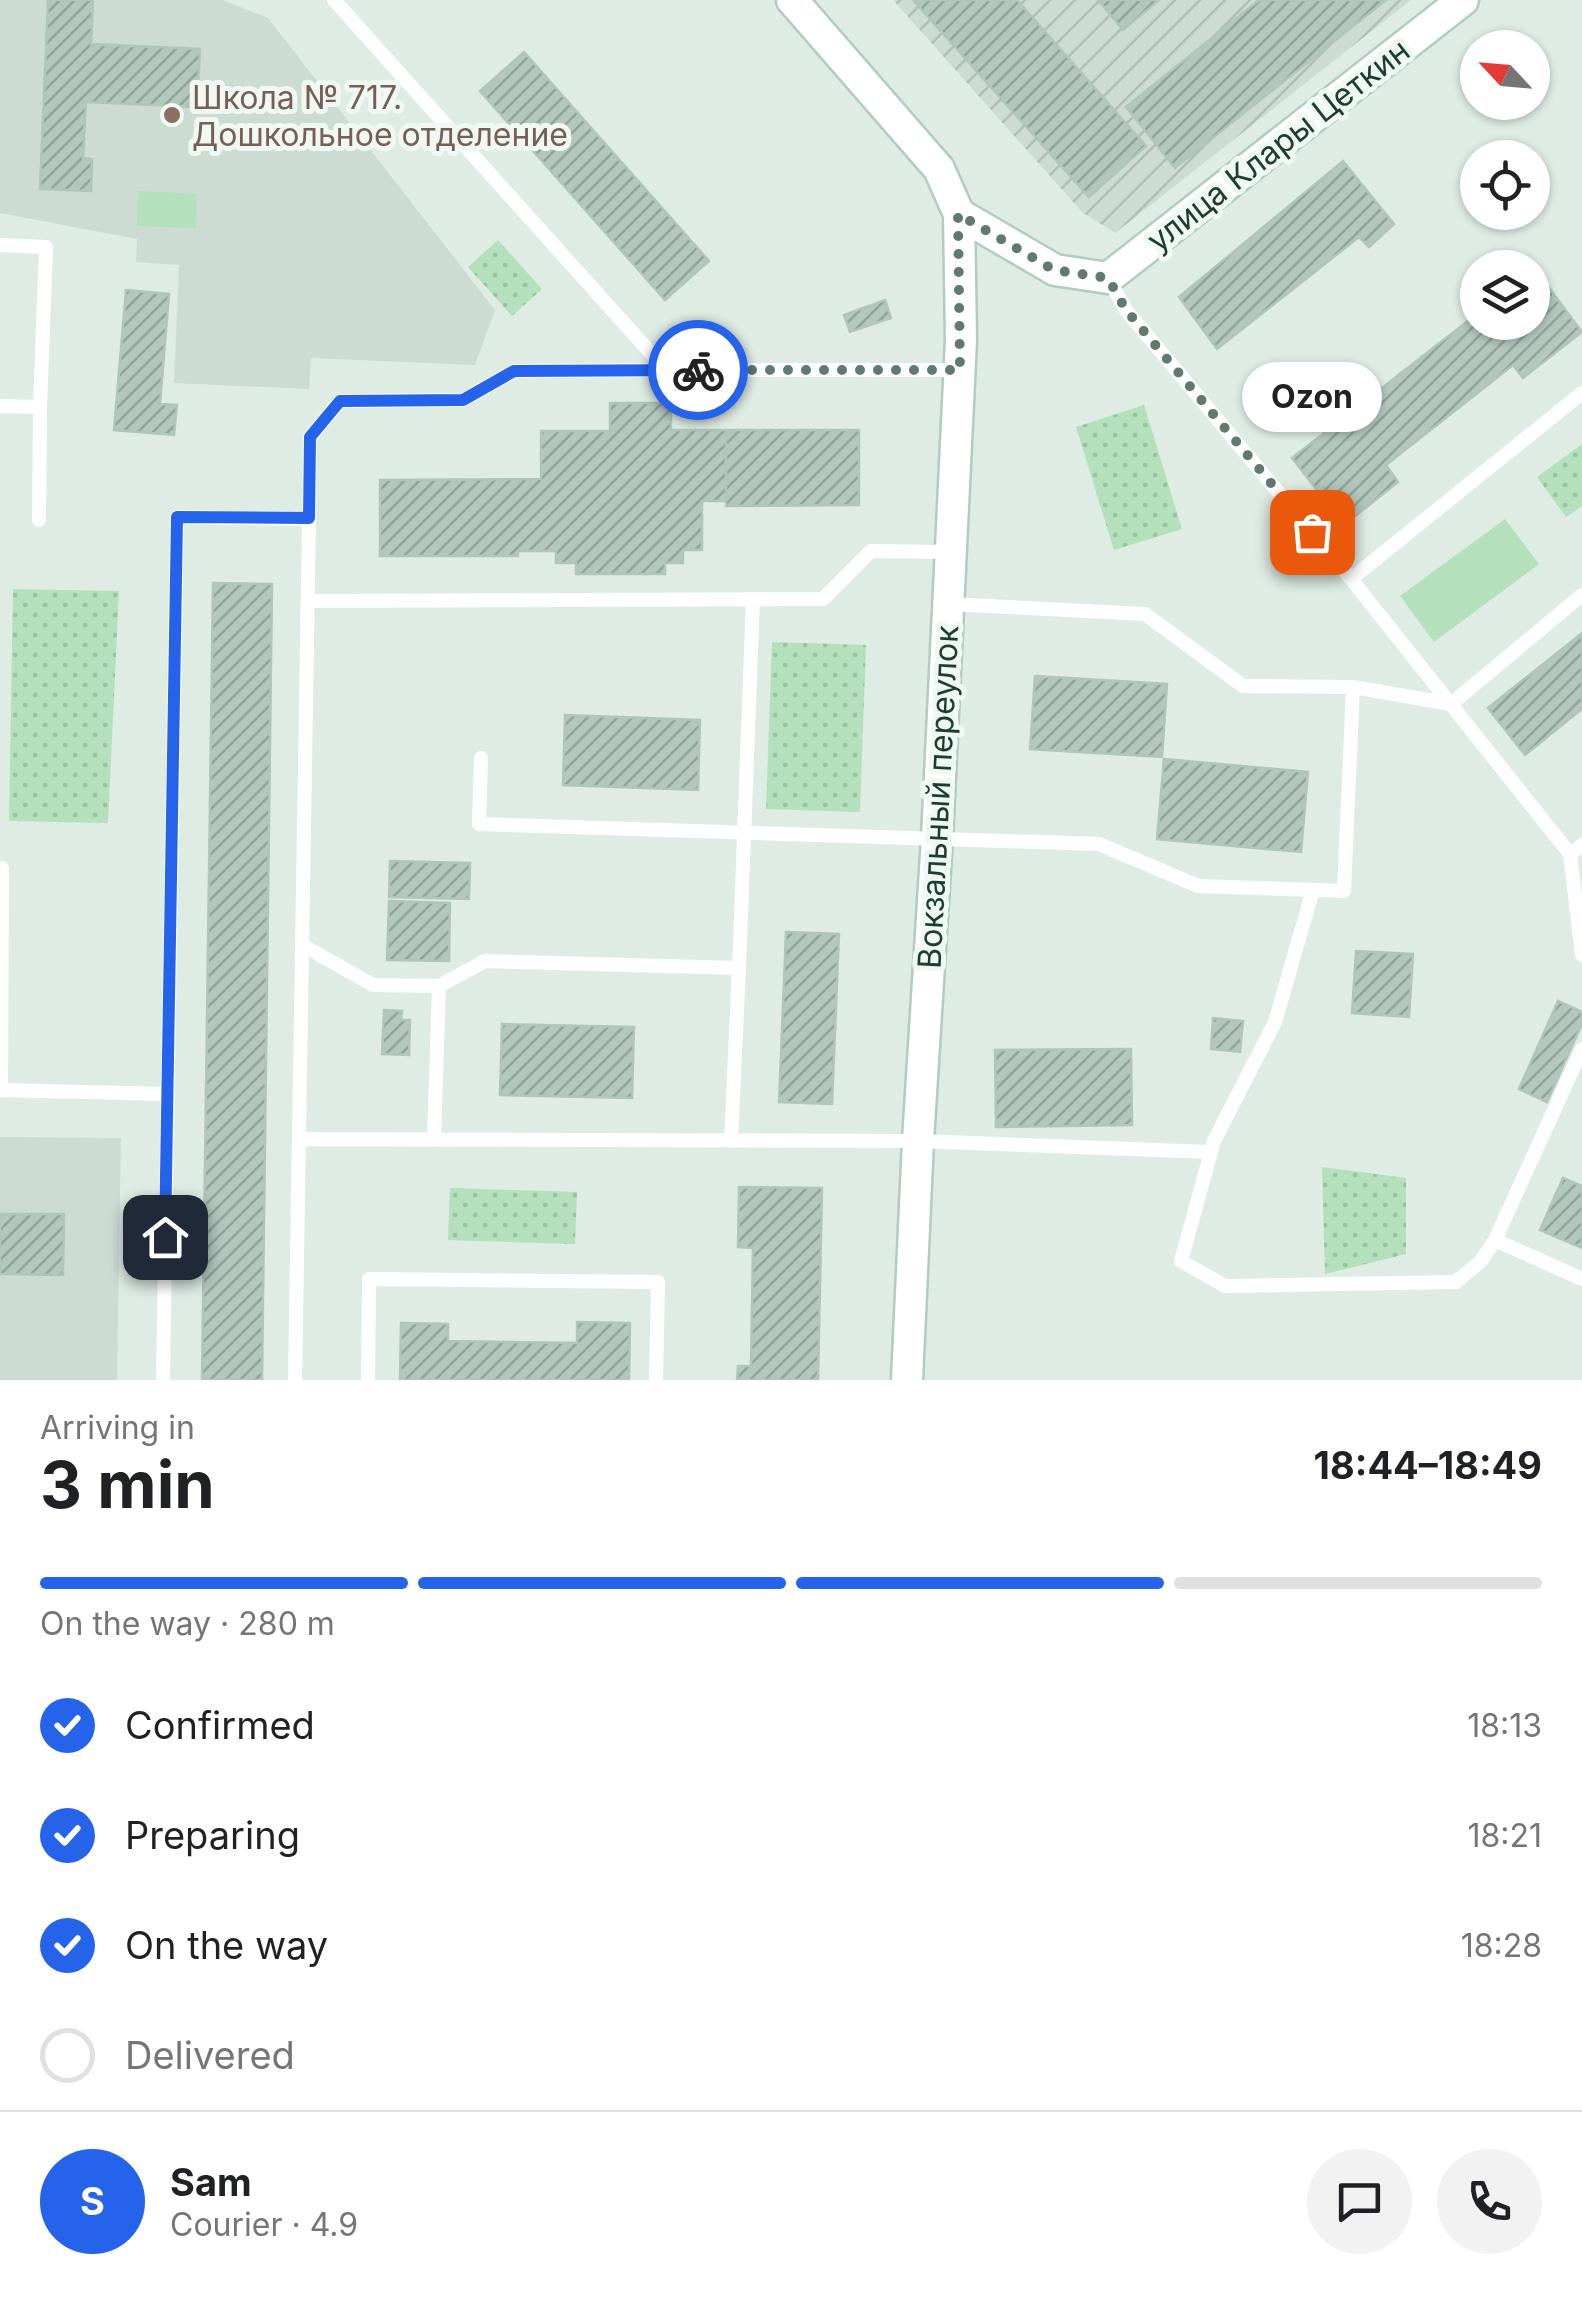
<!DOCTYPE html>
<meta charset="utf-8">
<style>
:root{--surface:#fff;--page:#f2f2f2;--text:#202124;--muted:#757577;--line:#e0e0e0;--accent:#2563eb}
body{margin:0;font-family:Inter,sans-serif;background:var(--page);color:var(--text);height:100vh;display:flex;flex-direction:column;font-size:38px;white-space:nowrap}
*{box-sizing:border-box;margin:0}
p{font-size:32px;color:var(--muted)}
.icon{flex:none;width:55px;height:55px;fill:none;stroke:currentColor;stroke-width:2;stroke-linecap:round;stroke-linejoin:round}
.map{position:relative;height:1380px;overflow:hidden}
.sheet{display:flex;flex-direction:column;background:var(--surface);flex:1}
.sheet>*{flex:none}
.needle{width:65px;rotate:296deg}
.tools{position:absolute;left:1460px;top:30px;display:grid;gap:20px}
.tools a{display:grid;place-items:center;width:90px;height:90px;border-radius:50%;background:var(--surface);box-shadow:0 2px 8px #0004;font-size:50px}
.pin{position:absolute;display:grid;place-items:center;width:85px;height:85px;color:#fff;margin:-42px;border-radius:20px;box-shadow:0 5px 15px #0006}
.courier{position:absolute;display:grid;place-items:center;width:100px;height:100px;margin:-50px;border:8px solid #2563eb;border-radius:50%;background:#fff;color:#222;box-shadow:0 2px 12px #0007}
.bubble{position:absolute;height:70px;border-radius:35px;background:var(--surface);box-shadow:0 2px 8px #0004;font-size:32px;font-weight:700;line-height:70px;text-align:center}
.summary em{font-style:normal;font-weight:700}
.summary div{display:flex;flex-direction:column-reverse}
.summary{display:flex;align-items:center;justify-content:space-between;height:170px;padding:0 40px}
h1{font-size:65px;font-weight:700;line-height:75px}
.bar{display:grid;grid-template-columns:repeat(4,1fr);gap:15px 10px;align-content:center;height:120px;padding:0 40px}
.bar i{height:12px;border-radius:8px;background:var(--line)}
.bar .on{background:var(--accent)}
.bar p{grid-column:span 4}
.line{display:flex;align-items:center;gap:25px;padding:0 40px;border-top:2px solid var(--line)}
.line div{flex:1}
.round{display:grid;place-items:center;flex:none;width:105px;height:105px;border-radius:52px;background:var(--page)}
ol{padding:0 40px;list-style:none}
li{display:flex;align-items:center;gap:30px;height:110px}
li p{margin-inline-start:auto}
li .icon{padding:10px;border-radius:50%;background:var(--accent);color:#fff;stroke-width:4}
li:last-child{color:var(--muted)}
li i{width:55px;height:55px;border:5px solid var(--line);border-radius:50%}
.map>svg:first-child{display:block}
</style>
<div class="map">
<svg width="1582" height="1380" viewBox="0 0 1582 1380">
<defs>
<pattern id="industrial-furrows" width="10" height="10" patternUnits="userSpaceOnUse" patternTransform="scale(2.5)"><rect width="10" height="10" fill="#ccdcd3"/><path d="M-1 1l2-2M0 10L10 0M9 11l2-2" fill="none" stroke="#afbeb6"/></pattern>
<pattern id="park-dots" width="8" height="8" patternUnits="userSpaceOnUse" patternTransform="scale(2.5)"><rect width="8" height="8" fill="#b4e0bb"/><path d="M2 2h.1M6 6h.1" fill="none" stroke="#9ac1a1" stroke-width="1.8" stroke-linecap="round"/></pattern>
<pattern id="building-hatch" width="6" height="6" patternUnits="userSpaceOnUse" patternTransform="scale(2.5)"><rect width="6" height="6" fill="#b3c7bd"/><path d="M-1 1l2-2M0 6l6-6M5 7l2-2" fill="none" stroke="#91a39a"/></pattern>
</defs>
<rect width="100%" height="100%" fill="#deece4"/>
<path fill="#ccdcd3" d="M0,0H222L268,18L495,310L475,365L311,358L309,389L174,383L179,265L136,262L137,239L0,213Z
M0,1137L121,1138L117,1380H0Z"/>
<path fill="url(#industrial-furrows)" d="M893,0H1411L1115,233L1083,213Z"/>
<path fill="#b4e0bb" d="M138,191L197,194L196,228L137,226Z
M1505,519L1539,564L1434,642L1400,596Z"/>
<path fill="url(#park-dots)" d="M498,240L542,289L512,316L468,267Z
M1144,405L1182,529L1114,550L1076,427Z
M1582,444V506L1566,517L1537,477Z
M13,589L119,591L108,823L9,821Z
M772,642L866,645L860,812L766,809Z
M1322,1167L1406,1178V1254L1325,1274Z
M450,1188L577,1192L575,1244L448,1240Z"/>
<path fill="url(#building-hatch)" stroke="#b0c6ba" stroke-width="2.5" d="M48,0H93L91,44L200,49L197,107L86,102L83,158L92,159L91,191L40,189Z
M913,0H1017L1146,146L1089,197Z
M1098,0H1159L1123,30Z
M1259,0H1386L1175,168L1126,107Z
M524,52L709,261L665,300L480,91Z
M1343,161L1394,224L1369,247L1359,237L1217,349L1179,297Z
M1535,269L1582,332L1523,378L1513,365L1386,465L1398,482L1344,525L1292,458L1478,313V322H1532V270Z
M126,290L169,294L160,404L177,405L174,435L114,430Z
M885,300L891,318L850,332L844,315Z
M610,403H671V430H726V501H702V550H683V563H665V574H576V563H556V551H518V556H380V480L541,479V431H610Z
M726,430H859V505L726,506Z
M213,583L272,584L262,1380H202Z
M1582,633V709L1525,755L1488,708Z
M1035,676L1167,684L1162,757L1030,749Z
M565,715L700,720L698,790L563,785Z
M1164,759L1308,772L1301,852L1157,839Z
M390,861L470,863L469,899L389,897Z
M389,901L450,903L449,961L387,960Z
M786,932L839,934L832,1104L779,1102Z
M1356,951L1413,954L1409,1017L1352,1013Z
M1558,1001L1582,1012V1024L1547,1102L1519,1089Z
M384,1010L402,1011L401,1020H410L409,1055L382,1054Z
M1213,1018L1243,1021L1240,1052L1211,1049Z
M502,1024L634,1027L632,1098L500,1095Z
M1131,1049L1132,1125L996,1127L995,1050Z
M1563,1178L1582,1186V1248L1540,1230Z
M739,1187L822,1188L818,1380H737L738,1366H751L753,1248L738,1247Z
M0,1214H64L63,1275L0,1274Z
M577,1322L630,1323L629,1380H400L401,1323L448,1324V1341L577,1343Z"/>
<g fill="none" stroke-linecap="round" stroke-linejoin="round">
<defs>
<path id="secondary" d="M792,0L939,169L959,214L1055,270L1108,278L1463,0
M907,1380L918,1141L937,838L961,340L959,214"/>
</defs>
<use href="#secondary" stroke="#b0cdbf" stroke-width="35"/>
<path stroke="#fff" stroke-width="14" d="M334,0L666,370H960
M0,245L46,247L40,407L39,520
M1108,278L1126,310L1351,579L1570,854L1582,845
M0,406L40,407
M309,519L310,437L340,401L463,400L514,371L666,370
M1351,579L1582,393
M308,601L823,599L871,551L950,552
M1353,687L1451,704L1582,595
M481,758L479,824L1099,844L1198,886L1344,891L1353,687L1243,686L1145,614L948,604
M1570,854L1582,955
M0,868H2L1,1090
M1313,890L1275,1022L1214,1141L1181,1261L1225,1286L1456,1282L1481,1261L1495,1240L1582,1049
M302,945L373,985L439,986L485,961L739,968L731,1141
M739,968L753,599
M0,1090L168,1094
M299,1139L918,1141L1211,1152
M434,1140L439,986
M1495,1240L1582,1279
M163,1380L177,517L309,519L295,1380
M368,1380L369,1279L658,1282L656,1380"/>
<use href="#secondary" stroke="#fff" stroke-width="30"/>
</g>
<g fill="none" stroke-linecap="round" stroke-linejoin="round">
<path stroke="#617a70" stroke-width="10" stroke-dasharray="0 18" d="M698,370H960L958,214L1054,270L1108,278L1126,310L1312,532"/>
<path stroke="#2563eb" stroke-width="12" d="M165,1237L177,517L309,518L310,437L340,401L463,400L514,371L698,370"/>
</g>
<circle fill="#8d6e63" stroke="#eff8f2" stroke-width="4" cx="172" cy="115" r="10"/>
<g text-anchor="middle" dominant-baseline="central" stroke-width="10" stroke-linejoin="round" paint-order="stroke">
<g font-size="32" fill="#785e54" stroke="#eff8f2" text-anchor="start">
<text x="192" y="97">Школа № 717.<tspan x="192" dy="37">Дошкольное отделение</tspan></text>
</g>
<g font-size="32" fill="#1d3d31" stroke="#eff8f2">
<text transform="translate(1278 145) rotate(-38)">улица Клары Цеткин</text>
<text transform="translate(938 797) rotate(-87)">Вокзальный переулок</text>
</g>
</g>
</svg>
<div class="tools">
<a><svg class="needle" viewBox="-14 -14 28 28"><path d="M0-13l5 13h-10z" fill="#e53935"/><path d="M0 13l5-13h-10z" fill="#757577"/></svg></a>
<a><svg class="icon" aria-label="locate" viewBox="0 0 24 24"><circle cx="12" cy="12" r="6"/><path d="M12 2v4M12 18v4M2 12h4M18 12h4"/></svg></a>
<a><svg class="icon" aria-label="layers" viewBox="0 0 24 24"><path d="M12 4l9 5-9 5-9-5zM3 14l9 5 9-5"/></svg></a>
</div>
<div class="pin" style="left:1312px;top:532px;background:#ea580c"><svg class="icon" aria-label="bag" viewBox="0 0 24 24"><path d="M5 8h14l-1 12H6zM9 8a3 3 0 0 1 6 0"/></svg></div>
<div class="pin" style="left:165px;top:1237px;background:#1f2937"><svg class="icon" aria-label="home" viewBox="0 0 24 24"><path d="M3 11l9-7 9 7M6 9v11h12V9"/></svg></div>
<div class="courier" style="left:698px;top:370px"><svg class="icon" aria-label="bike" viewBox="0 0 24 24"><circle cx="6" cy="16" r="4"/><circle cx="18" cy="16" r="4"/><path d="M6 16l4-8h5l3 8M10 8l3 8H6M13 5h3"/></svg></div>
<div class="bubble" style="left:1242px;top:362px;width:140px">Ozon</div>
</div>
<section class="sheet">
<div class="summary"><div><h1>3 min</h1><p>Arriving in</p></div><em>18:44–18:49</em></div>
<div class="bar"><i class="on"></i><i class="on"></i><i class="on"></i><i></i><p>On the way · 280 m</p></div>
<ol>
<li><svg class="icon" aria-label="check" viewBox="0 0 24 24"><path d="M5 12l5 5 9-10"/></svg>Confirmed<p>18:13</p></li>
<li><svg class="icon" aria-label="check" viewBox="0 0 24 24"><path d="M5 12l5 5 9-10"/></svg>Preparing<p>18:21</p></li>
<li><svg class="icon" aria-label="check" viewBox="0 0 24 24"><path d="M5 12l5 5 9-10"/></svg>On the way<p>18:28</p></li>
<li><i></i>Delivered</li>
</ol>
<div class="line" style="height:180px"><b class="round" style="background:var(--accent);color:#fff">S</b><div><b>Sam</b><p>Courier · 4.9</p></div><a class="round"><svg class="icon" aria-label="chat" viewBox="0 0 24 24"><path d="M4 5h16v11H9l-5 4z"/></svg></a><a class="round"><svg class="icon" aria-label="phone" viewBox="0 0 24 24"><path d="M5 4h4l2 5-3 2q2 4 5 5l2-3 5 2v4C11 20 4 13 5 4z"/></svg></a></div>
</section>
